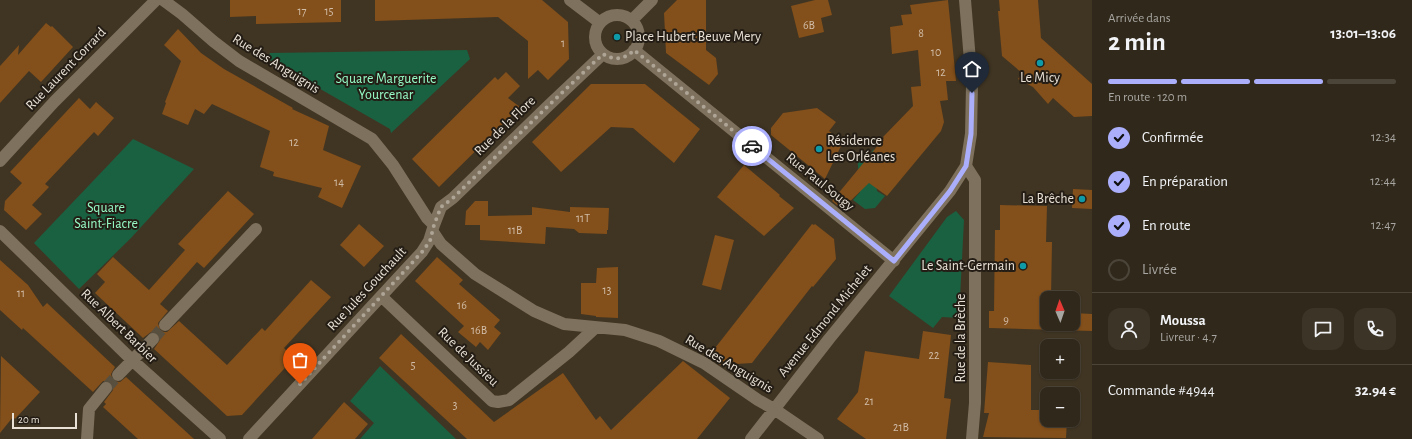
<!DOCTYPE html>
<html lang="fr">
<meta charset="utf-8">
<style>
:root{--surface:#30281a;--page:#3c3427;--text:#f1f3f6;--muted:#a8a6a2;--line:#4b4439;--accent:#abaffb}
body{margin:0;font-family:"Alegreya Sans",sans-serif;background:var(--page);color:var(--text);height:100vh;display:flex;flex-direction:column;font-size:15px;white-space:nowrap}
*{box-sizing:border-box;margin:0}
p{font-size:13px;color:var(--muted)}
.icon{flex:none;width:22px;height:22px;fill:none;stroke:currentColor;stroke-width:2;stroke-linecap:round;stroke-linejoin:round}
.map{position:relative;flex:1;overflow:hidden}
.side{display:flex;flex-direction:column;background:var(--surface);width:320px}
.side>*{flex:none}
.needle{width:26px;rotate:358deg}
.buttons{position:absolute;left:1040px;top:291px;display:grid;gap:8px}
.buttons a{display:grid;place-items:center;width:40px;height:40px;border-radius:8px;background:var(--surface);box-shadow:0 1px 3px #0004,0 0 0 1px var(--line);font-size:20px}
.scale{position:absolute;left:12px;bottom:10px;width:65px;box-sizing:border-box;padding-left:4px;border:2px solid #e9e1d6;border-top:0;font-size:11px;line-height:14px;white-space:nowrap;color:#e9e1d6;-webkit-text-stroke:3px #231d15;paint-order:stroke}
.pin{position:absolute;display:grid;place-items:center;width:34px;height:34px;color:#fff;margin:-41px -17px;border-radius:50% 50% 50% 0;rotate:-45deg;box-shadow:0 0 4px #0007}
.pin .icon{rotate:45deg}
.courier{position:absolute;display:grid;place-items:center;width:40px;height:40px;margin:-20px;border:3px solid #abaffb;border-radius:50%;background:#fff;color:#222;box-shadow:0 1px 5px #0007}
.headline em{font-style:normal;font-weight:700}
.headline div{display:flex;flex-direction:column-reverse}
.headline{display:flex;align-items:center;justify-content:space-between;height:68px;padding:0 16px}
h1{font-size:26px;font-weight:700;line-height:30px}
.bar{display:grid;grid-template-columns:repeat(4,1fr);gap:6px 4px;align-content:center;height:48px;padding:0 16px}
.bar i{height:5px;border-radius:3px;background:var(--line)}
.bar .selected{background:var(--accent)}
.bar p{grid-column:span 4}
.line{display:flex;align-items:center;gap:10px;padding:0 16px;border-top:1px solid var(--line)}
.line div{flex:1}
.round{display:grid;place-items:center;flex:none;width:42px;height:42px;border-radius:12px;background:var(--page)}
ol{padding:0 16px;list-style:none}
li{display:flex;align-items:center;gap:12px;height:44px}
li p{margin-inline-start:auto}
li .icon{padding:4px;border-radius:50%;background:var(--accent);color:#111;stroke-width:4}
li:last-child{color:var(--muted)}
li i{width:22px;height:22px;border:2px solid var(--line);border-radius:50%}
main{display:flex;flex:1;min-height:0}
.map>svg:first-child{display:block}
</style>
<main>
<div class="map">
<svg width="1092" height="439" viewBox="0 0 1092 439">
<rect width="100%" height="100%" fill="#403523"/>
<path fill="#1a6141" d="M467,50L470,59L391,133L390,129L268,59L270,53Z
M133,139L194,169L131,238L79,289L34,243Z
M874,149V164L877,191L885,196L875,208L865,209L853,200L860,192L857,154L864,160Z
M956,211L964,220L959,318L942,317L933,328L889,296L947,217Z
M380,366L456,439H360L374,423L350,401Z"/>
<path fill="#834f1a" d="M230,0H341V22L256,24V16L230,17Z
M375,0H542L568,22L569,59L548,80L538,70L528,79V41L498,17L375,21Z
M677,0H706V50L716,58L718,74L709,85L666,53L664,13Z
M815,0H828L832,15L821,18L824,32L799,38L791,6Z
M948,0L956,81H946L948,100L940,101L944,122L941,131L887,196L869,183L842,209L832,201L884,138L883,137L913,106L911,87L921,86L918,50L892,54L890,27L903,25L901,15L912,14L910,5Z
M999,0H1038L1041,38L1092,84V116L1074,117L1053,98L1048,104L1033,87L1018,79L1022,73L1002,56L998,11H1000Z
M46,23L51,27L52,26L73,47L41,82L29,71L0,103V66L19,45L18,55Z
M178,29L201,53L224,69L293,108L292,109L329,126L323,150L361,166L342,208L318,197L322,188L273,176L274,172L260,167L270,131L212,104L204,114L195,109L188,125L162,114L166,103L165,102L181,61L164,45Z
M506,72L520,86L508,98L520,107L439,187L412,159L495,77L498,80Z
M591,84H645L700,129L674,163L633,128L611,127L561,172L532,142Z
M79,98L90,109L96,102L114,118L98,136L94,132L45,184L49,187L32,205L42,214L26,230L4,210L5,201L22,183L10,172Z
M817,108L836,122L829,131L843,142L825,179L771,135V128L783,113Z
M744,165L780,195L779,196L794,208L764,236L717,197Z
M1073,189L1092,190V209L1072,208Z
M228,191L254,214L204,268L197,262L160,304L168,311L158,323L160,330L164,332H167L179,321L227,365L262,328L265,331L311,280L331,297L284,348L294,358L242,415L227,416L154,349L160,340L158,333L154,332H151L143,338L95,293L105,282L97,274L113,257L149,290L185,250L178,244Z
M475,201H488V216L532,215V207L570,212V207L609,208L608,230H607V234L579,233L574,229L546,227L545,244L480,240V225H465L466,211Z
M1000,205L1047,206L1046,242H1052L1051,298H1047V324H1073V313L1092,314V331L989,328V311H994L995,230H1000Z
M359,224L384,246L364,267L340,245Z
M812,224L814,225L815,224L834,239L836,259L813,287L812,286L752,363L720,365L708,357Z
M715,235L734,240L721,290L702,285Z
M437,257L463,280L459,284L500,320L494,327L501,333L488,350L480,342L476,347L458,332L464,326L415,281Z
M0,260L28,285L43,307L47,303L115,367L111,374L113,381L120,382L126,377L194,439H138L103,407L106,404L104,402L113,390L111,382L108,381H103L93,392L23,328L22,330L0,310Z
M618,267V318L596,317V316L581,314V283H596L597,268Z
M923,331L951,335L944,398L951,399L946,439H866L837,419L858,392L865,351L919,359Z
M401,334L494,422L563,373L596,420L600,416L611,430L683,361L730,398L697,439H467L379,358Z
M1,356L40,392L15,419L13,417L0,433Z
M988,362L1031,365V410H1047V420H1067L1066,438L983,437L989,413H984Z
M344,402L368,424L355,439H312Z"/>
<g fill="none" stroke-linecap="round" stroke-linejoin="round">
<path stroke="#594f3e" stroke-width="12" stroke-dasharray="12 6" stroke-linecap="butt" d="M153,339L165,325
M106,388L118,375"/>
<path stroke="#7e715d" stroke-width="12" d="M163,0L182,14L213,41L239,61L372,139L393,165L427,218L434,225
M570,0L599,22
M965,0L972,85L971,134L966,166L975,180V403L972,439
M595 37a22 22 0 1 1 44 0a22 22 0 1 1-44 0Z
M632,20L652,0
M634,50L894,261
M0,161L54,102L156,0
M0,231L133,361L220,439
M433,232L441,244L475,274L534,311L564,324L625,330L659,341L704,363L758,400L774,409L818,439
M381,296L492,401L498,402L509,400L569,352L595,328
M165,325L256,229
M118,375L153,339
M87,439L89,409L106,388
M249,439L422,252L429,241L434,225L441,207L453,198L548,106L603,54
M751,439L829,339L950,191L966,166"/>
</g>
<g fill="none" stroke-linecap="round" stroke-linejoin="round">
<path stroke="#aea597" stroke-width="4" stroke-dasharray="0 7.2" d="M300,384L422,252L430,241L434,225L441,207L453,198L548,106L603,54C615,61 625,59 634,50L752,146"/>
<path stroke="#abaffb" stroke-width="5" d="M752,146L894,261L950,191L966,166L971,134L972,93"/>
</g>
<g fill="#0f9aa8" stroke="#231d15" stroke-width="1.5">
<circle cx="617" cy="37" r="4"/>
<circle cx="1040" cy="63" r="4"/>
<circle cx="819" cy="149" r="4"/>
<circle cx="1082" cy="199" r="4"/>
<circle cx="1023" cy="266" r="4"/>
</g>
<g text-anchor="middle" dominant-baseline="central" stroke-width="4" stroke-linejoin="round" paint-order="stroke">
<g font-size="12" fill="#d0bca7">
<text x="302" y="11">17</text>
<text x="329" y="11">15</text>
<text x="809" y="25">6B</text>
<text x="921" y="33">8</text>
<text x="563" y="43">1</text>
<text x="936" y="52">10</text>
<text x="941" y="72">12</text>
<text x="294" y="142">12</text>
<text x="339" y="182">14</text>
<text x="583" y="218">11T</text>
<text x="515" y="230">11B</text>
<text x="607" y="290">13</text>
<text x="21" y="293">11</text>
<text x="462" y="305">16</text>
<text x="1006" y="320">9</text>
<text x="479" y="330">16B</text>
<text x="934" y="355">22</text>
<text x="413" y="365">5</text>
<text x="869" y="401">21</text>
<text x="455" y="405">3</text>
<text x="901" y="427">21B</text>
</g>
<g font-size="14" fill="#e9e1d6" stroke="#231d15" text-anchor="start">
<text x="625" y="37">Place Hubert Beuve Mery</text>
<text x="1040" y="78" text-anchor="middle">Le Micy</text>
<text x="827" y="141">Résidence<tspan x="827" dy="16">Les Orléanes</tspan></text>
<text x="1074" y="199" text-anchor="end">La Brêche</text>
<text x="1015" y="266" text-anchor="end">Le Saint-Germain</text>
</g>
<g font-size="14" fill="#e9e1d6" stroke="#231d15">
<text transform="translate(276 64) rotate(32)">Rue des Anguignis</text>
<text transform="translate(66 69) rotate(-46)">Rue Laurent Corrard</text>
<text transform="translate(505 126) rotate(-44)">Rue de la Flore</text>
<text transform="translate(820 182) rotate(39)">Rue Paul Sougy</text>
<text transform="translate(367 289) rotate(-47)">Rue Jules Gouchault</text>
<text transform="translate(825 321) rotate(-51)">Avenue Edmond Michelet</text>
<text transform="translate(119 326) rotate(44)">Rue Albert Barbier</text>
<text transform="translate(961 338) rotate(-90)">Rue de la Brèche</text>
<text transform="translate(468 357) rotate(44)">Rue de Jussieu</text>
<text transform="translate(729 364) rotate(31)">Rue des Anguignis</text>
</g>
<g font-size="14" fill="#96fbc6" stroke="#231d15">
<text x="386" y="79">Square Marguerite<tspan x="386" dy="16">Yourcenar</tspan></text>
<text x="106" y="208">Square<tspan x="106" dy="16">Saint-Fiacre</tspan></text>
</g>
</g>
</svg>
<div class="buttons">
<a><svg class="needle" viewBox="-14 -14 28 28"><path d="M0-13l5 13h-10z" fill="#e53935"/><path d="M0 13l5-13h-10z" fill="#a8a6a2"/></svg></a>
<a>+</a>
<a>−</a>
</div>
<div class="scale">20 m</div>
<div class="pin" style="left:300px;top:384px;background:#ea580c"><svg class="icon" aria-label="bag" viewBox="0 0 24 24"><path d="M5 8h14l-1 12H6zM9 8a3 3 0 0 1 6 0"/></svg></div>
<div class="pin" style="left:972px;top:93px;background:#1f2937"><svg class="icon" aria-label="home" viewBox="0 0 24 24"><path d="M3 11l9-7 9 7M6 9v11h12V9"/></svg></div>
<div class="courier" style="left:752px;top:146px"><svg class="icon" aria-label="car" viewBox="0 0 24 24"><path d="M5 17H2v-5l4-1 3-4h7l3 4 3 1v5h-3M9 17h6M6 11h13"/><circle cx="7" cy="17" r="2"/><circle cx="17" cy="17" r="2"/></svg></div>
</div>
<section class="side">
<div class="headline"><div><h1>2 min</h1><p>Arrivée dans</p></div><em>13:01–13:06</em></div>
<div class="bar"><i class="selected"></i><i class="selected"></i><i class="selected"></i><i></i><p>En route · 120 m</p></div>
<ol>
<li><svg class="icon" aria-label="check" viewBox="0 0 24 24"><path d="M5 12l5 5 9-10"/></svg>Confirmée<p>12:34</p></li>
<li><svg class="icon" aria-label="check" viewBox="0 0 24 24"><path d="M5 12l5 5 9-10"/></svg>En préparation<p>12:44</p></li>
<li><svg class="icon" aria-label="check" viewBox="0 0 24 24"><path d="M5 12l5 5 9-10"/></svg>En route<p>12:47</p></li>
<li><i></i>Livrée</li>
</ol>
<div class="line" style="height:72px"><a class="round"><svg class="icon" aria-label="person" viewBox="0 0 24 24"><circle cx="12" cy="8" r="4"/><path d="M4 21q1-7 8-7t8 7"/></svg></a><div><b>Moussa</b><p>Livreur · 4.7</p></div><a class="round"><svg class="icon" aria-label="chat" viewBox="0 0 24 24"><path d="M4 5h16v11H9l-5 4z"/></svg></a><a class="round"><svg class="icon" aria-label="phone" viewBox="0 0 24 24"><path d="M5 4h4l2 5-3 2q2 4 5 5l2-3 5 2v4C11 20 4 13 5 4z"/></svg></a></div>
<div class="line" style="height:52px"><div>Commande #4944</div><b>32.94 €</b></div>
</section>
</main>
